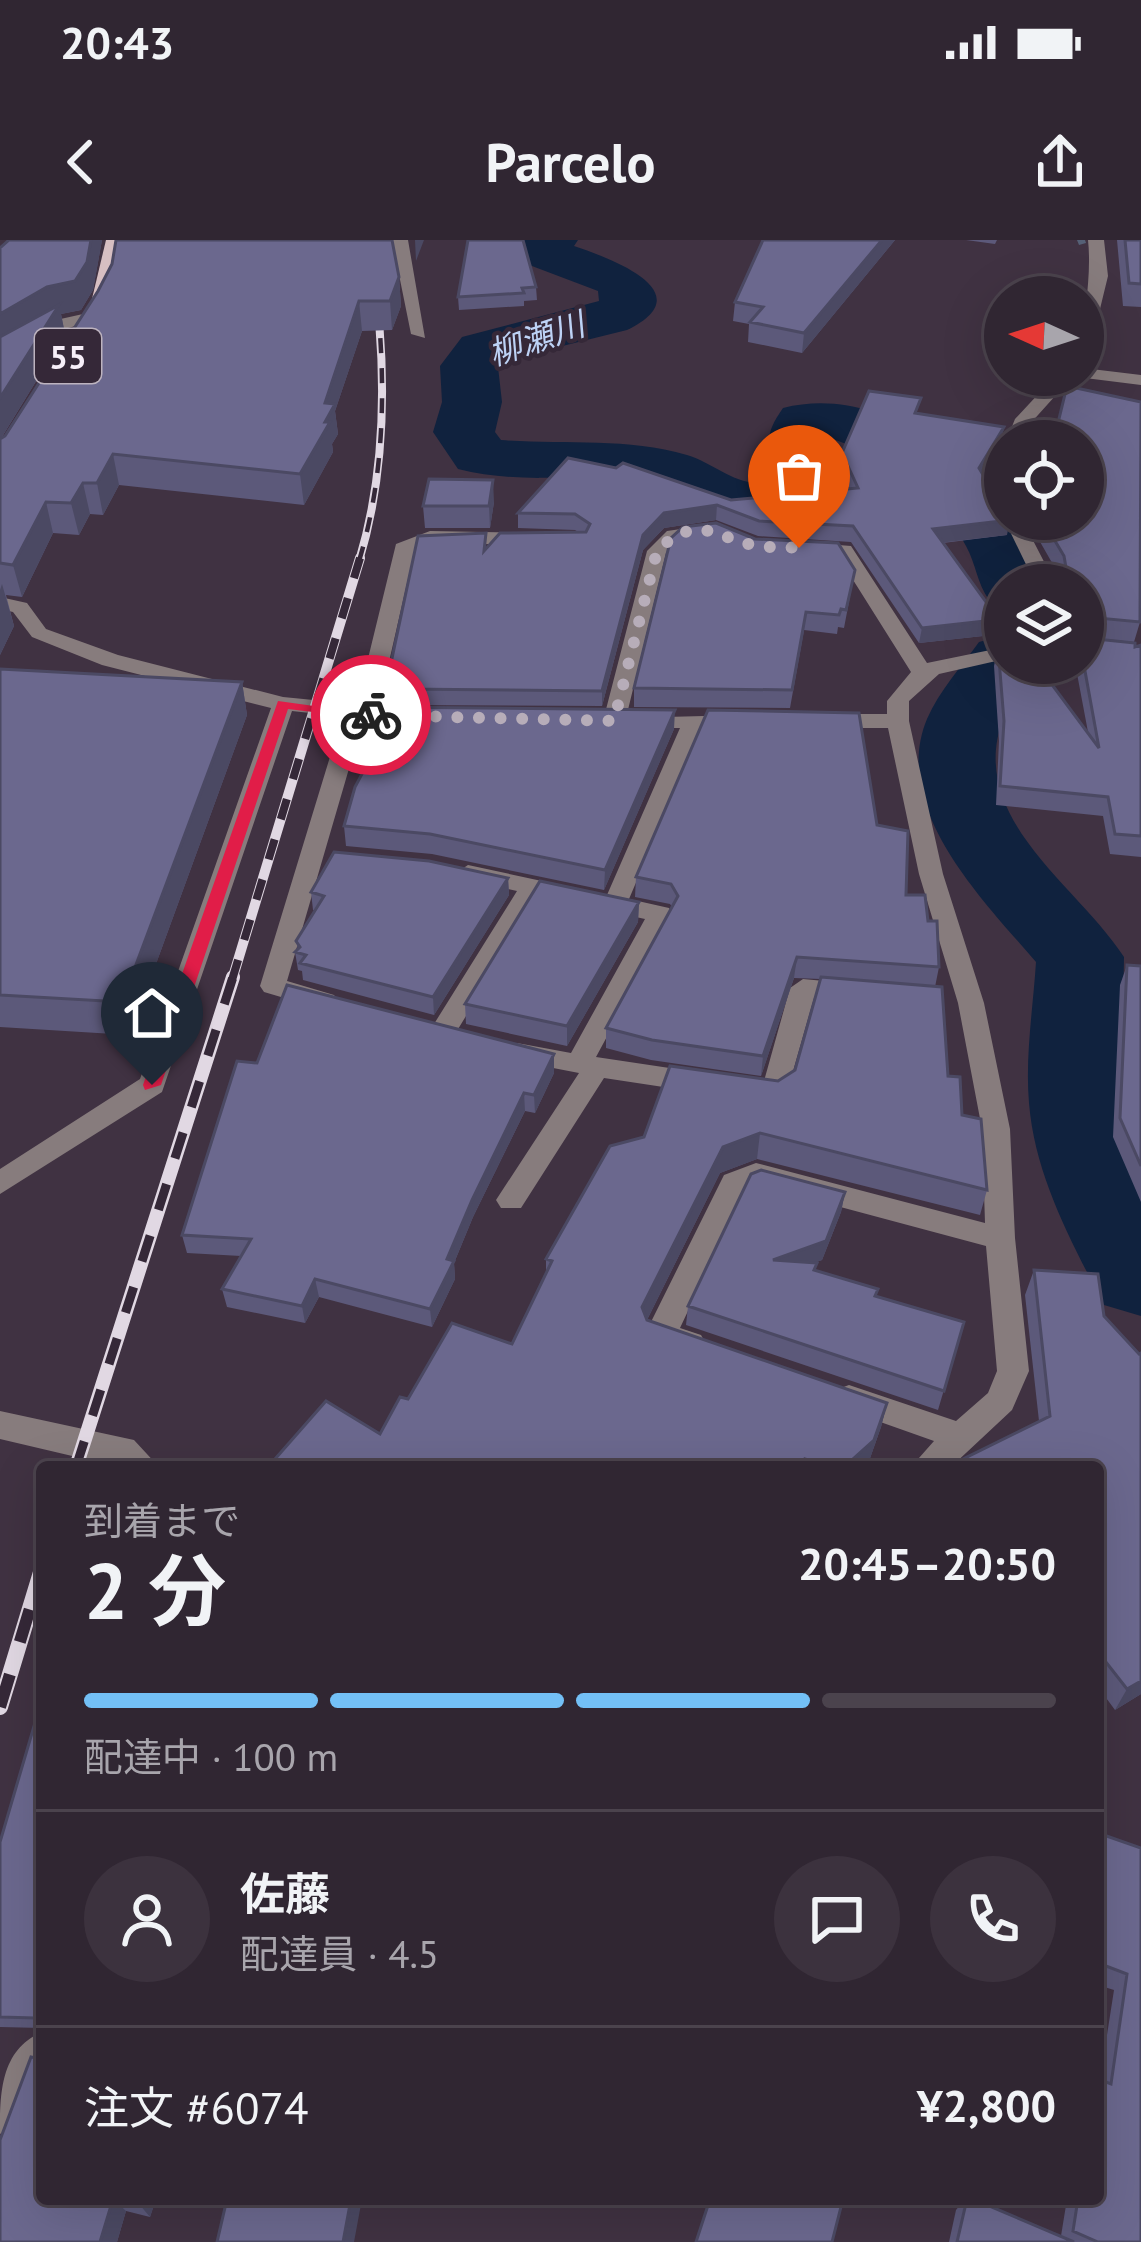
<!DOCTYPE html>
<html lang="ja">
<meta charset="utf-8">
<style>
:root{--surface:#302632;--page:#3c323e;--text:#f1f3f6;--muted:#a8a5ac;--line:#4b434d;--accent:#73c0f6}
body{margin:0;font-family:"PT Sans","Noto Sans JP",sans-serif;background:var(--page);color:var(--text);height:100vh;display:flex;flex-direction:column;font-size:45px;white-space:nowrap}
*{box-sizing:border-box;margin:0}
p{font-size:39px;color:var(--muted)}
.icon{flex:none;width:66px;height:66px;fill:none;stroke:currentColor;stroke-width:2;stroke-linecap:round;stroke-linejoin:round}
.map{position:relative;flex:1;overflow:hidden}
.sheet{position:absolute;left:36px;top:1221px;width:1068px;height:744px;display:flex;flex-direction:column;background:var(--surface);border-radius:12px;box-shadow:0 12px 48px #0002,0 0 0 3px var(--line)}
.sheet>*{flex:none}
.needle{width:78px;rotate:273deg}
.tools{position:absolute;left:984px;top:36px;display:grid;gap:24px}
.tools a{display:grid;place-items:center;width:120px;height:120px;border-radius:50%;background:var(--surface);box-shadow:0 12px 48px #0002,0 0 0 3px var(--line);font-size:60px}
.pin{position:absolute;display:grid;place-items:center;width:102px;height:102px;color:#fff;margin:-123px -51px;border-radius:50% 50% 50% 0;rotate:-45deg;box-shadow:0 0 12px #0007}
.pin .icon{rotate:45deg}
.courier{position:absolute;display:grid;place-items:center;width:120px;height:120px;margin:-60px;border:9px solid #e11d48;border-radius:50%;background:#fff;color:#222;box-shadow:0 3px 15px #0007}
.overview em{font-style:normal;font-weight:700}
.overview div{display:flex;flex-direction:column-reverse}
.overview{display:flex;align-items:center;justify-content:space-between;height:204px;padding:0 48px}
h1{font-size:78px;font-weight:700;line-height:90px}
.bar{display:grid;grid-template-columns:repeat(4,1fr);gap:18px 12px;align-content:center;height:144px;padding:0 48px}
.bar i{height:15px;border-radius:9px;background:var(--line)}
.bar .active{background:var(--accent)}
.bar p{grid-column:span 4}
.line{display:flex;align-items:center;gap:30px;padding:0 48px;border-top:3px solid var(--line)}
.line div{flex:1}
.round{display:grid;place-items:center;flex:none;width:126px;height:126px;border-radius:63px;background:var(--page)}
.status{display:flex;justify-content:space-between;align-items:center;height:84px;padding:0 60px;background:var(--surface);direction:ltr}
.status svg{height:33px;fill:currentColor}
header{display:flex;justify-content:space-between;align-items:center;height:156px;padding:0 48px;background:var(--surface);font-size:54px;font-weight:700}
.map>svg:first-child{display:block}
</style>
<div class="status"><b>20:43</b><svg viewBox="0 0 49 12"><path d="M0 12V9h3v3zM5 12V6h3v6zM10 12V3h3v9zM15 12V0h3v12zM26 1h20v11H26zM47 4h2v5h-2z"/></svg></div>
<header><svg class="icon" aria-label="back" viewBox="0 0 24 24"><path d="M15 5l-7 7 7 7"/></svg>Parcelo<svg class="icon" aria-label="share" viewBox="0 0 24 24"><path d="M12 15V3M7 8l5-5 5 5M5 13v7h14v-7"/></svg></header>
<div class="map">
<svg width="1141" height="2002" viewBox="0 0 1141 2002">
<rect width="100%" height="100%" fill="#403242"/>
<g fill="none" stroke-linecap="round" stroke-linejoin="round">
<path fill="#556076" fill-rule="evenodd" d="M1077,0H1085L1086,3L1079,5Z"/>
<path fill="#10223e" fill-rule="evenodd" d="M519,0H578L574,6C609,18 705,52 627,90L502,121L498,127L502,162L495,192L501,200C564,205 625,197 687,215C720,225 745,257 782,235C765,207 764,195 783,168C870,146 950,205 1005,266V279H1015L1033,306L1048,345H1005V364L989,360C977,343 976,324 966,306C942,259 882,214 832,199L831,210L848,238C814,288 742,289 689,268C668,260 656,245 632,241C573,234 516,244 458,229L433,192L442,162L440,126L462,97L599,61L598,51L524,23L515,6Z
M1005,395V423H1038C1026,441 1011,459 1003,479C966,579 1078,645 1124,717L1122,831L1125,869L1141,929V1076L1104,1065C1071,1001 1035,936 1029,863C1025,816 1033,769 1036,722C983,660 890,568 927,479C939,451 962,426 979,402Z"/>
<path fill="#877c7d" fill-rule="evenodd" d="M392,0H408L425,98L411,94Z
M1088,0H1104L1108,36L1091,106L1083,111C1083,73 1092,38 1088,0Z
M92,72L100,77L98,80L68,88L0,125V113L56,80Z
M1083,128L1141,135V145L1077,137L1083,135Z
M1056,135H1074L1029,185L1021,201L1005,204L1015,179Z
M1005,209V233L998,245L1005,256V279H1022L1056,345H1036L1003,277L980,245L998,211Z
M709,285L719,291L716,295L680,300L666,313L626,478L743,475L754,482L743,489L702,488L629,659L669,668L673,674L596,817L703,833L717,843L703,853L604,838L521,968H501L496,960L579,833L517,821L503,812L517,803L571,813L645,679L539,656L452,799L442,801L429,792L517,651L459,638L456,633L468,625L607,655L680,488H635L624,482L614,488L603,481L647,311L667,291Z
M430,291L534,293L544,299L534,305L431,303L415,308L386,435L398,468L418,476L407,483L376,480L355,508L287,741L334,755L338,761L334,767L325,770L264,752L260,746L333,507L355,478L292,471L162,852L0,954V929L140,839L271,468L102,425L32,397L13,372L0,369V357L27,363L46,389L118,415L283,457L375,466L364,435L396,304Z
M801,302L851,306L927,423L1005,407V419L939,434L909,461V481L943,634L984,763L1010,889L1015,998L1029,1131L1012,1170L951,1227H911L934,1201L838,1167L833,1158L838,1149L849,1145L956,1181L988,1153L997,1131L986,1006L758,945L745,950L680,1088L701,1095L706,1104L701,1113C684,1119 667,1109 650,1103L645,1094L724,935L756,923L985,983L982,889L958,763L919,634L888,488H821L810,481L821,474H887V461L911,432L838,316L794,312L791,308Z
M803,739L857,744L870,753L857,762L814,758L785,859L741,856L737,849L741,842L764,841L790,748Z
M0,1171L134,1200L159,1227H119L0,1199Z
M42,1792C42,1832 44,1876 0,1894C0,1854 0,1810 42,1792Z"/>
<path fill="#d7bfc2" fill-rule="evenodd" d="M106,0H122L107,63L99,68L91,63Z"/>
<defs>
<path id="rail-far3" d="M359,321C390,219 386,105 369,0"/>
<path id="rail-far2" d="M232,740L360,318"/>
<path id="rail-far1" d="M76,1227L233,737"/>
<path id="rail" d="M0,1467L42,1329"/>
</defs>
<use href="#rail-far3" stroke="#e1d8e3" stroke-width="8"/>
<use href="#rail-far2" stroke="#e1d8e3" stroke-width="10"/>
<use href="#rail-far1" stroke="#e1d8e3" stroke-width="14"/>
<use href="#rail" stroke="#e1d8e3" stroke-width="16"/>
<use href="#rail-far3" stroke="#352838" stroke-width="4.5" stroke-dasharray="15" stroke-linecap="butt"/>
<use href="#rail-far2" stroke="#352838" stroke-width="8" stroke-dasharray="21" stroke-linecap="butt"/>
<use href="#rail-far1" stroke="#352838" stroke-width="9" stroke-dasharray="27" stroke-linecap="butt"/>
<use href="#rail" stroke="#352838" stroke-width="12" stroke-dasharray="34" stroke-linecap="butt"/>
</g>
<path fill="#5c597a" d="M9,0H102L93,50L81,70L61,74L65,94L2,197L399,37L401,66L392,90L362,91L335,171L338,194L332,204L333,212L304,265L119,245L103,275L90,274L79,295L53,293L22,357L6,355L14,386L0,415V8Z
M763,0H895L802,113L748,102L749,84L733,81L735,62Z
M966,0H997L995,4Z
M1117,0H1141V67L1123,66Z
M536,47L537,60L524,61V66L459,70L458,57Z
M1067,146L1141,162L1140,382L1134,402L1086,397L1135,403V407L1141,405V617L1110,614L1103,576L996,565L999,501L994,426L998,407L1005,405V423H1036L1088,492L1075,423H1083V345H1061L1059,335L1027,279H1083V201H1010L1013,190L1056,191Z
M918,174L1004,187L1001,202L982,233L1007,295L943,303L1005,386L1003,403L993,405L992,395L919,403L851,302L758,296L716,280L664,288L643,310L602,466L401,465L392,439L391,423L487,307L578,292L575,290L518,288V273L731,260L850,249L840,227L842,213Z
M494,262L490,288H425L423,266Z
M755,299L855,330L844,388L838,387L837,394L804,390L790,468L634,467V448Z
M0,429L242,442L247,475L130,795L0,787Z
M674,489L604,650L432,614L346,606L344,586L371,516L359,515L357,495Z
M877,585L906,655L928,681L939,727L935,747L948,836L987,950L980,975L757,919L720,933L647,1080L887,1163L881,1187L868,1224L864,1227H268L380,1194L408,1159L512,1104L546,1034V1019L644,897L778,841L795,830L820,739L794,738L761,836L651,820L606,808V788L672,667L670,664L635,657L636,637Z
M508,638L509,655L434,775L303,740L302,731L298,730L295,712L298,709L296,701L315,670H313L311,652Z
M639,662L638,682L567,806L466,784L465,764Z
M1127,725L1141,726V962L1113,897L1120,745Z
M554,814V833L535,873L525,871L473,977L454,1023L455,1039L432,1087L319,1057L305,1083L227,1067L222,1049L241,1016L187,1013L182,995L257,823Z
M845,952L841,972L822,1020L816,1022V1030L878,1049L876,1056L964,1082L938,1170L686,1085L688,1066Z
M1034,1030L1098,1034L1104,1076L1139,1114L1141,1113V1454L1115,1470L1098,1447V1227H950L1039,1181L1025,1055Z
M42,1459V1788L0,1787V1602Z
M1098,1593L1141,1608V2002H949L956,1970L965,1959H973L1061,1996L1067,1959H1098L1100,1840L1114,1750L1098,1745Z
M42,1959H156L150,1977L126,1971L117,2002H0Z"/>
<path fill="#4b4963" d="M91,0H102L93,50L81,70L61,74L65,94L0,200V74Z
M415,0H424L416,21Z
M882,0H895L802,113L804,93Z
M399,37L401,66L392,90L390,61Z
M359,61L362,91L335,171L338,194L332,204L333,212L304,265L300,234Z
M1004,187L1001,202L976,243L979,228Z
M113,214L119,245L103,275L97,243Z
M493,240L494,262L490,288L489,266Z
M83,243L90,274L79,295L71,263Z
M46,262L53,293L22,357L13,325Z
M717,265L716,280L664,288L643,310L602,466V451L643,295L664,273Z
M1010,280L1007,295L930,304L933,289Z
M2,344L14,386L0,415V350Z
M995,380L992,395L919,403L922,388Z
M1005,388L1003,403L993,405L996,390Z
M242,442L247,475L130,795L122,762Z
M675,470L674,489L604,650L605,630Z
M508,638L509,655L434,775L433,757Z
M639,662L638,682L567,806V786Z
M797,717L794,738L761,836L763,816Z
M554,814V833L535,873L534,855Z
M524,853L525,871L473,977L454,1023L455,1039L432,1087L430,1069L447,1019L472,960Z
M760,893L757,919L720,933L641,1092L642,1067L723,907Z
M845,952L841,972L822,1020L770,1039L773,1020Z
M315,1039L319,1057L305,1083L302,1066Z
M887,1163L881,1187L868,1224L864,1227H844Z
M1141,1441V1454L1115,1470L1127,1449Z
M42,1749V1786L35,1778Z
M113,1959L126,1971L117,2002H100Z
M140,1959H156L150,1977L139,1964Z
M351,1959H362L354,2002H343Z"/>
<path fill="#6b688e" stroke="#4b4963" stroke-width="3" d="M9,0H91L87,22L75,41L47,47L0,74V8Z
M116,0H392L399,37L390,61H359L325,163L335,164L325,182H330L300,234L113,214L97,243H83L71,263L46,262L13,325L0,323V199L5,196L98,51L112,24Z
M468,0H523L536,47L522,48L524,53L458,57Z
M763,0H882L804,93L750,82L763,67L735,62Z
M1125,0H1141V44L1129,43Z
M59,65L0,158V97Z
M1067,146L1141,162L1140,382L1088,377L1083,394L1087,398L1135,403V407L1141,405V596L1115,594L1108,557L1000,546L1004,481L998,407L1005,405V423H1036L1099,508L1083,420V345H1069L1064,316L1042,279H1083V201H1013V190L1056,191Z
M869,151L921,158L915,173L1004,187L979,228L1005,272V279L1010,280L933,289L1005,388L996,390L995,380L922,388L853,286L759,281L717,265L664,273L643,295L602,451L400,449L391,423L418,296L486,293L484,311L500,293L586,292L590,284L575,274L518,273L568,218L616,228L623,223L731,260L858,248L842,213Z
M429,239L493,240L489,266H423Z
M716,283L755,299L838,303L855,330L846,370L841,369L839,375L806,372L792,450L634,448L671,298L683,287Z
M0,429L242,442L122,762L0,755Z
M374,467L675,470L605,630L430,594L344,586L355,547L381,498L357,495Z
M708,470L859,473L877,585L908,591L906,655H925L928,681H937L939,727L797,717L763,816L652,800L606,788L678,656L671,644L636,637Z
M334,612L429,621L508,638L433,757L300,723L306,715L295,712L300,707L296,701L324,656L311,652Z
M540,641L639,662L567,786L465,764Z
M1127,725L1141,726V926L1120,878Z
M821,737L942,747L948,836L960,837L962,875L981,879L987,950L760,893L723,907L642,1067L647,1080L887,1163L874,1200L844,1227H829L805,1219L803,1227H268L326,1161L380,1194L400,1157L408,1159L452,1083L512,1104L552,1021L546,1019L610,906L644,897L670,826L778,841L795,830Z
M287,745L554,814L534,855L524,853L472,960L447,1019L454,1021L430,1069L315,1039L302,1066L222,1049L251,999L182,995L237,821L257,823Z
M761,930L845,952L826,1001L773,1020L817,1023L814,1030L878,1049L875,1056L964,1082L944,1151L688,1066L751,934Z
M1034,1030L1098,1034L1104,1076L1139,1114L1141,1113V1441L1127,1449L1098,1412V1227H952L951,1225L1050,1176Z
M42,1459V1749L35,1778L0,1777V1602Z
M1098,1593L1141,1608V2002H1098L1073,1991L1078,1959H1098V1839L1111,1844L1127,1734L1098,1723Z
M31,1817L42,1819V1959H113L100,2002H0V1900Z
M117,1959H140L139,1964Z
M227,1959H351L343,2002H217Z
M710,1959H843L832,2002H696Z
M967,1959H973L1074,2002H957Z"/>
<path fill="#e11d48" d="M278,461L379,475L371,479L288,469L161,845L145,850L143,845Z"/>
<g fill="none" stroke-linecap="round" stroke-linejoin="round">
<path stroke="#b7adb9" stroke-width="12" stroke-dasharray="0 21.6" d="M371,475L614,481L657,311C699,270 717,300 758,306C771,308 786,307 799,308"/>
</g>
<g text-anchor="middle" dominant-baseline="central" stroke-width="9" stroke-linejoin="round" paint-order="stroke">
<g font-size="33" font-style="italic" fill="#bdd2f5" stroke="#352838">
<text transform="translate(536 98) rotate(-19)">柳瀬川</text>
</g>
<rect fill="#352838" stroke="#bdb3bf" stroke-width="3" x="35" y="89" width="66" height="54" rx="9"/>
<g font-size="33" font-weight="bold" fill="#f7eff9">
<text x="68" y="116">55</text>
</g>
</g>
</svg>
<div class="tools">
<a><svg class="needle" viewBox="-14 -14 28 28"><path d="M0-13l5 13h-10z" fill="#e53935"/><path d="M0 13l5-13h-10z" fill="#a8a5ac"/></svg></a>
<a><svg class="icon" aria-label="locate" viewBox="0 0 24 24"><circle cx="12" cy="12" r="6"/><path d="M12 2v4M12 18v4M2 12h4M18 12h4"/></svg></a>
<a><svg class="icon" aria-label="layers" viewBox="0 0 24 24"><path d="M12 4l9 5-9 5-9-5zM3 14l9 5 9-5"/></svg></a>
</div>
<div class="pin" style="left:799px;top:308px;background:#ea580c"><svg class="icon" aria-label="bag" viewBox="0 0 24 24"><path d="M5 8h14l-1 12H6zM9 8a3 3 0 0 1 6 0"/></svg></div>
<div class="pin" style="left:152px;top:845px;background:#1f2937"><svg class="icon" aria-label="home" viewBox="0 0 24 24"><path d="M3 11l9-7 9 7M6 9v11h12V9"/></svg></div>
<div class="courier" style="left:371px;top:475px"><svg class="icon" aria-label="bike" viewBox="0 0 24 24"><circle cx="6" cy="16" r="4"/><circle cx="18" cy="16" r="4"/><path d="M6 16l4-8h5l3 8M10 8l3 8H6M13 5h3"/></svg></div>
<section class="sheet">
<div class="overview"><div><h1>2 分</h1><p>到着まで</p></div><em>20:45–20:50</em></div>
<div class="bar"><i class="active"></i><i class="active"></i><i class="active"></i><i></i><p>配達中 · 100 m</p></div>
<div class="line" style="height:216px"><a class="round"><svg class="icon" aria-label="person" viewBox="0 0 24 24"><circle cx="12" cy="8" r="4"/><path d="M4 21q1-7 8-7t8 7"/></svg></a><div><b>佐藤</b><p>配達員 · 4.5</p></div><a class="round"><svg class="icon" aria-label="chat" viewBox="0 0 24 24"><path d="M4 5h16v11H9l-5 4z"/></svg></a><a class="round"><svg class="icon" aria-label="phone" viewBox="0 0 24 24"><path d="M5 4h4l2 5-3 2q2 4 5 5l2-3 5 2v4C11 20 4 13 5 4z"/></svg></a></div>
<div class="line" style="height:156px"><div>注文 #6074</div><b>¥2,800</b></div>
</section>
</div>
